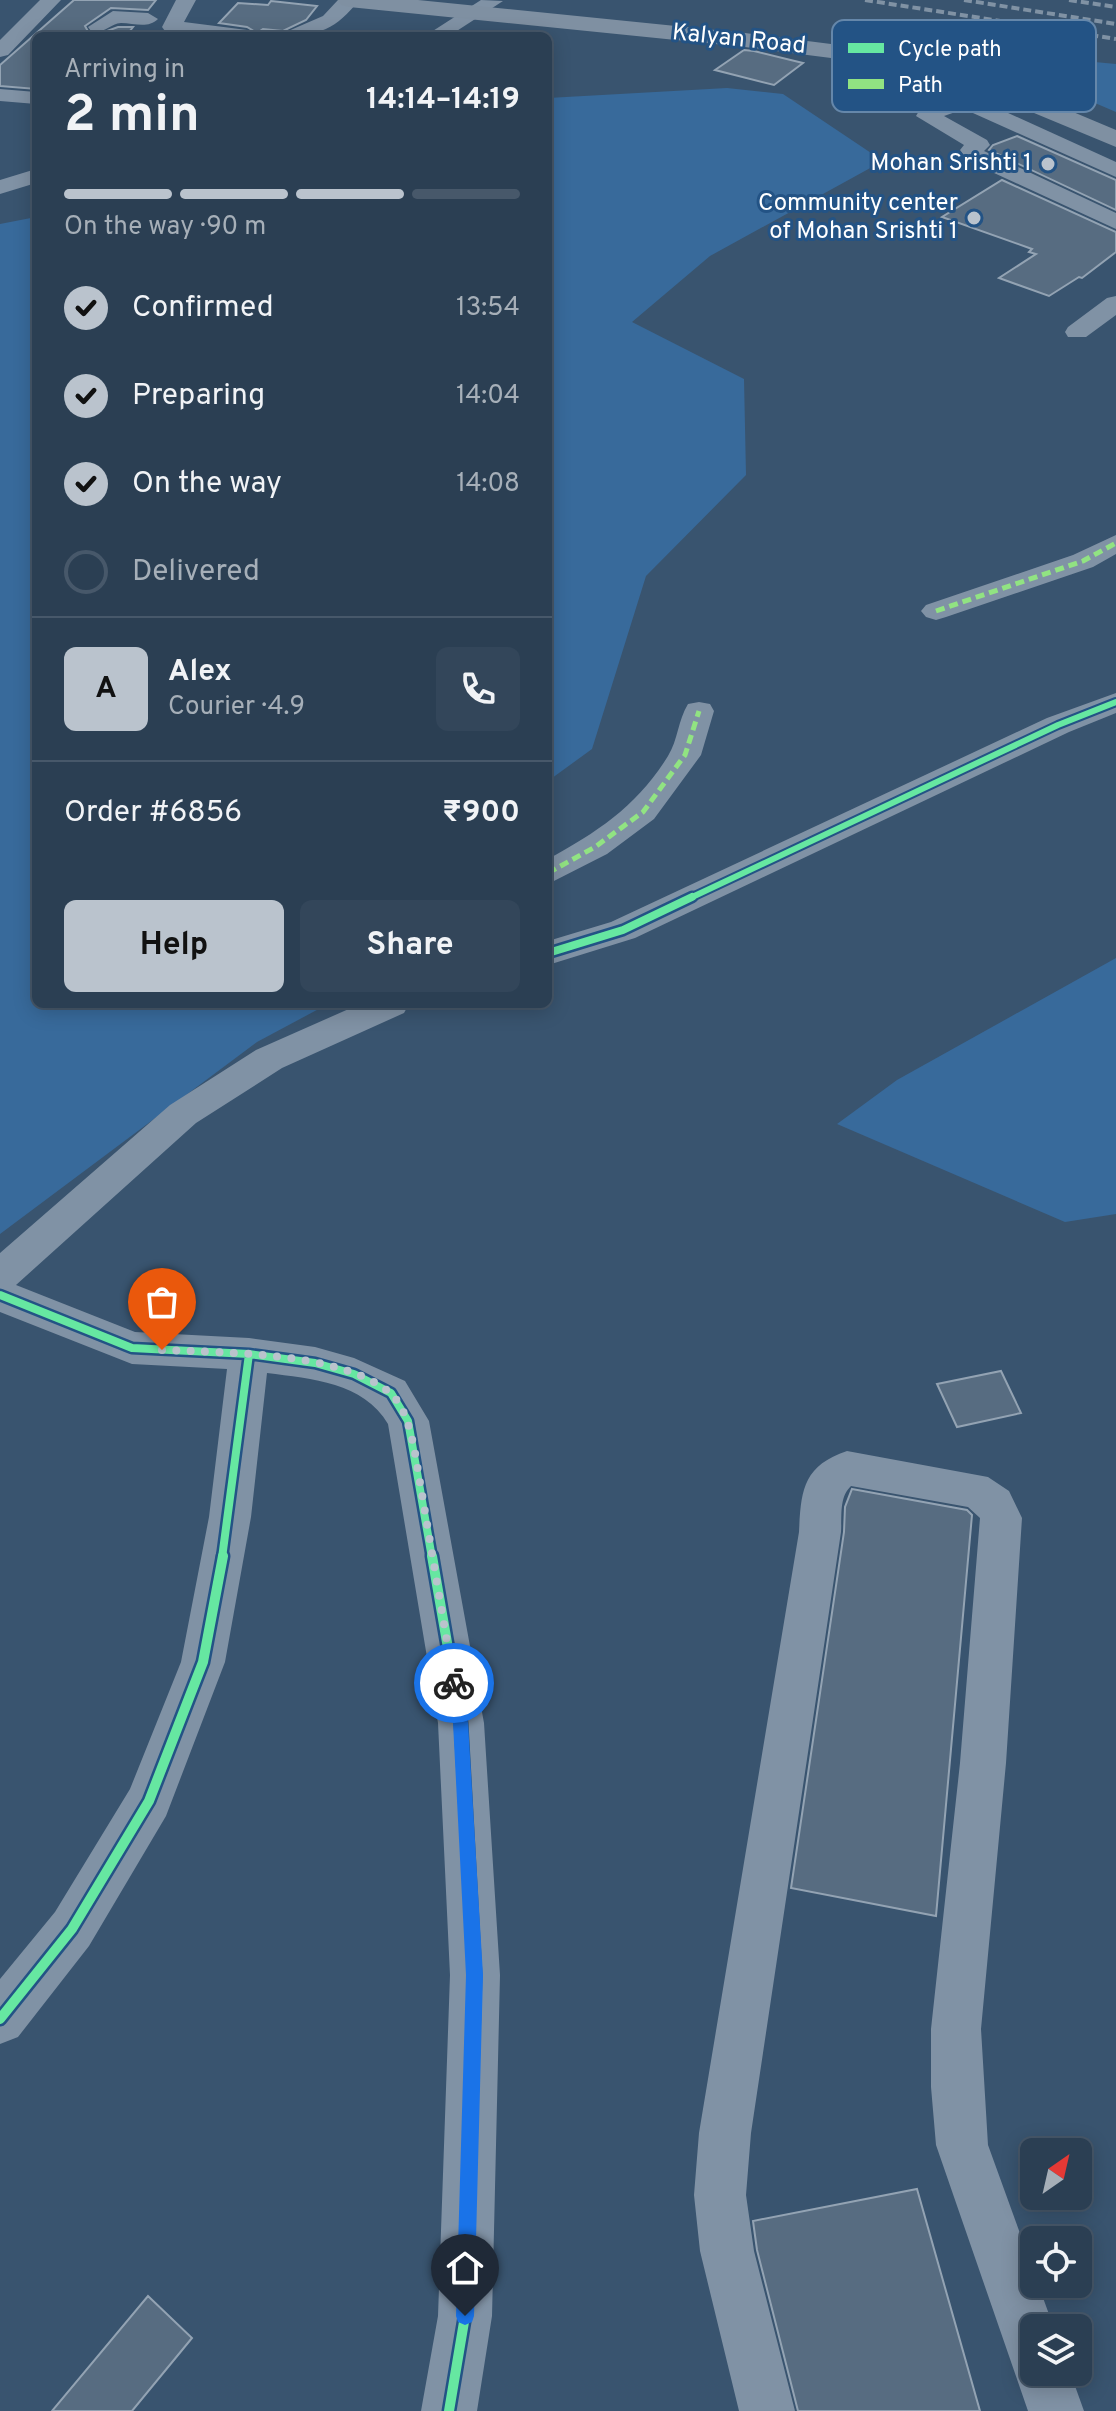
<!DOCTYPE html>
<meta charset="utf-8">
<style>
:root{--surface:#2b3f53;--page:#33465a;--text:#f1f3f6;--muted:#a6afb8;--line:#47586a;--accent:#bac3cd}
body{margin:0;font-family:Overpass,sans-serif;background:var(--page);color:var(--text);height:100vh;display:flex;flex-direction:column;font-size:30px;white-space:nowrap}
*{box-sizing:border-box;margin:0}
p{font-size:26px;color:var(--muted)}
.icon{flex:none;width:44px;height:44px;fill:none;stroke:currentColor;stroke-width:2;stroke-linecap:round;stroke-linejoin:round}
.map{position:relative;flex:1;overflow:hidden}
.side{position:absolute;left:32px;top:32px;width:520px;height:976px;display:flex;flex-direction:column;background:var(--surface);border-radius:12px;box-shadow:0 4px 20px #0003,0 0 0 2px var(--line)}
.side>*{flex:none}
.needle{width:52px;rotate:34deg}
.tools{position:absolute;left:1020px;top:2138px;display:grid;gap:16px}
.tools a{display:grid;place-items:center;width:72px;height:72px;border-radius:12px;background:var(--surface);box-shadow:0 4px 20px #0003,0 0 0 2px var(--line);font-size:40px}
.pin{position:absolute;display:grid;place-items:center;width:68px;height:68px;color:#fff;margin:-82px -34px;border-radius:50% 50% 50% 0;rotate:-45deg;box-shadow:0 0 8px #0007}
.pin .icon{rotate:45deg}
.courier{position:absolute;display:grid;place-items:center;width:80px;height:80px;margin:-40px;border:6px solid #1a73e8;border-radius:50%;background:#fff;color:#222;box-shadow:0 2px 10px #0007}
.overview em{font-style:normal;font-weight:700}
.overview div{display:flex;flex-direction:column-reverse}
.overview{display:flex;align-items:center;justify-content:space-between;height:136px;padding:0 32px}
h1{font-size:52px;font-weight:700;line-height:60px}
.bar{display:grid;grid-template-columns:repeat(4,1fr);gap:12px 8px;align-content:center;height:96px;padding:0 32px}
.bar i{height:10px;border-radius:6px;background:var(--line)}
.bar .current{background:var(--accent)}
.bar p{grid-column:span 4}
.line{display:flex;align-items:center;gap:20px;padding:0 32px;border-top:2px solid var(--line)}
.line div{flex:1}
.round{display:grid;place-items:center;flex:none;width:84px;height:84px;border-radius:12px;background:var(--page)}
ol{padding:0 32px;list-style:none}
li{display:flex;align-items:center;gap:24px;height:88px}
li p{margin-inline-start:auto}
li .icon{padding:8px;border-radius:50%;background:var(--accent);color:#111;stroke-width:4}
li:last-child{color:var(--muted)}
li i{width:44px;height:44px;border:4px solid var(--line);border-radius:50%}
.action{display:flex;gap:16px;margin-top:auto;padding:16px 32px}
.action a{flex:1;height:92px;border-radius:12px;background:var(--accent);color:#111;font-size:32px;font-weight:700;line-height:92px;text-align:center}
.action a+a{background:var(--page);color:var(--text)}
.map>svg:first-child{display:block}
</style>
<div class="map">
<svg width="1116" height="2411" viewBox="0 0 1116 2411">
<rect width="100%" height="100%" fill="#39546f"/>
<path fill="#386a9b" d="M1020,55L1116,64V112L1018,70L1010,59Z
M727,88L783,94L883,161L710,256L632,322L744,379L746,475L646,576L592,749L548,781V98Z
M36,217V1004H328L257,1042L0,1234V224Z
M1116,958V1214L1065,1222L837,1124L897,1080Z"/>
<path fill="#576c81" stroke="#93a3b3" stroke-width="2" d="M74,0H156L148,10L111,8L85,26L89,33L96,35L118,27H133L126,36H36V89L0,86V65Z
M271,1L317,6L306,20L283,31L263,29L257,33L247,27L219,23L238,3L268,5Z
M744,50L754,51L803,63L774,85L715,70Z
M1017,136L1116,180V210L989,150L993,145Z
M1002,180L1116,232V252L1082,278L1079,277L1049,296L999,278L1036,254L1029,252L1032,249L942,217Z
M1001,1371L1021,1413L957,1427L937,1384Z
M852,1489L967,1510L972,1515L936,1916L791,1888L844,1532L845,1507Z
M917,2189L980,2411H798L757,2250L753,2221Z
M148,2296L192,2338L132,2411H52Z"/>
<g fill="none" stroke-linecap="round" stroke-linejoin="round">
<path fill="#8092a5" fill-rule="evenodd" d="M40,0H61L8,55L0,57V40Z
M176,0H196L184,22L247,30L257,36H196L165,31L162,27Z
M338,0H359C337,29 318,36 283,36L286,32L323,16Z
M481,0L503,1L449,36H425Z
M113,11L148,13L158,19C148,29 134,23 121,23C109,24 104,35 91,31L88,27Z
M0,89L36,92V104L0,101Z
M956,97L975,98L1116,162V177L964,109L944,116L987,140L990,145L984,151L1116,213V229L968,161L960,150L964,145L916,116L919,111Z
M36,169V183L0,194V180Z
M1116,296V315L1086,337H1068L1065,332L1068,327L1107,298Z
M1116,535V554L1093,567L946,617L936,620L926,617L921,611L926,605L1073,555Z
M1116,693V713L1069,732L635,938L548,965V941L611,922L1047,718Z
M699,702L710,704L714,711L701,755L654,819L607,854L548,884V859C598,832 638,805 668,756C678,740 678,720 688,704Z
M360,1004H409L404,1013L282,1068L196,1123L16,1285L135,1332L249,1338L315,1347L354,1358L405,1381L429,1421L484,1723L500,1975L492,2316L477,2411H421L438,2316L450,1975L438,1723L388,1424C363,1382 312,1379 267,1373L251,1517L225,1662L166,1816L89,1946L18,2037L0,2044V1979L55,1912L130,1789L181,1662L209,1517L227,1369L132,1364L0,1312V1253L170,1105L256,1050Z
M847,1451L988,1477L1009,1491L1022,1518L1006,1763L981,2029L988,2145L1034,2272V2284H1038L1054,2328H1034V2372H1070L1084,2411H1028L936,2145L931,2087V2029L960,1763L980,1518L968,1507L851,1486C839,1497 842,1516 841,1532L751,2133L746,2195L754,2251L795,2411H739L700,2251L694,2195L699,2133L799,1532C801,1490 803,1466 847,1451Z"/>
<path fill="#7f90a2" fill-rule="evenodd" d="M338,0H418L745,33L902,53L961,65L1116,130V147L945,76L902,67L745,47L349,7L341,5Z"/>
<path stroke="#8092a4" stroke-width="4" stroke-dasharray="8 4" stroke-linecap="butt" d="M865,0L1116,39
M964,0L1116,24
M1069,0L1116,7"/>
<path stroke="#91e382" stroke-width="5" stroke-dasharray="9 5" stroke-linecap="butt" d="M936,611L1083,561L1116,543
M548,873L595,847L643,812L685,755L699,711"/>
<defs>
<path id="cycleway-far2" d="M688,899L1058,725L1116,702"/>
<path id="cycleway-far1" d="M548,953L623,930L692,897
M0,1295L132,1348L249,1354L315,1363L354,1374L391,1393L408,1421L432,1558
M222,1558L249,1354"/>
<path id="cycleway" d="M432,1556L461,1723L475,1975L465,2316L449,2411
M0,2019L72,1929L149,1801L203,1662L223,1556"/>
</defs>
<use href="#cycleway-far2" stroke="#235385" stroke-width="10"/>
<use href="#cycleway-far1" stroke="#235385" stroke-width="13"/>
<use href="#cycleway" stroke="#235385" stroke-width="15"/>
<use href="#cycleway-far2" stroke="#66e7a1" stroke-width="6"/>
<use href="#cycleway-far1" stroke="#66e7a1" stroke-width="8"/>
<use href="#cycleway" stroke="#66e7a1" stroke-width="10"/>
</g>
<path fill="#1a73e8" d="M454,1677L462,1683L468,1723L483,1975L474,2316L472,2322L465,2325L458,2322L456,2316L466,1975L453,1723L446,1683Z"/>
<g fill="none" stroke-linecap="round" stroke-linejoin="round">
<path stroke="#bac3cd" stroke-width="8" stroke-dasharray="0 14.4" d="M162,1350C226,1353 337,1351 389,1392C406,1406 411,1434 415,1453L454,1683"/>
</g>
<g fill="#bac3cd" stroke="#235385" stroke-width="3">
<circle cx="1048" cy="164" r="8"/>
<circle cx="974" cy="218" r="8"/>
</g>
<g text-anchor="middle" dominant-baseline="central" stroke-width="6" stroke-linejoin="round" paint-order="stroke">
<g font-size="24" fill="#fff" stroke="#235385">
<text transform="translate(739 40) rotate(6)">Kalyan Road</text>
</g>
<g font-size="24" fill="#fff" stroke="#235385" text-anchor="end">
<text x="1032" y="164">Mohan Srishti 1</text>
<text x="958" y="204">Community center<tspan x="958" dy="28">of Mohan Srishti 1</tspan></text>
</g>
</g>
<rect x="832" y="20" width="264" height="92" rx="12" fill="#235385" stroke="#6587aa" stroke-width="2"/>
<rect x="848" y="43" width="36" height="10" fill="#66e7a1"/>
<rect x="848" y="79" width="36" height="10" fill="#91e382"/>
<g font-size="22" fill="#fff">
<text x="898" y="56">Cycle path</text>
<text x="898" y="92">Path</text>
</g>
</svg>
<div class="tools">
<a><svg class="needle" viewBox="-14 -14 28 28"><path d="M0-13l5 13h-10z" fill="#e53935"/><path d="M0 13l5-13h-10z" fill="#a6afb8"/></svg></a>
<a><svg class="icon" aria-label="locate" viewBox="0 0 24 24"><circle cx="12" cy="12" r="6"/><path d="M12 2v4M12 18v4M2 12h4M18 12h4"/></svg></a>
<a><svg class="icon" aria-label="layers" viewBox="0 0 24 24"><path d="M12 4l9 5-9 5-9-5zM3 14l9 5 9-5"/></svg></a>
</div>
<div class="pin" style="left:162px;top:1350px;background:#ea580c"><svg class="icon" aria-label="bag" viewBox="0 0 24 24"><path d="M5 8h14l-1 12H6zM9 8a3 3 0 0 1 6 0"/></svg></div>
<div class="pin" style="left:465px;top:2316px;background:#1f2937"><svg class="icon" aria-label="home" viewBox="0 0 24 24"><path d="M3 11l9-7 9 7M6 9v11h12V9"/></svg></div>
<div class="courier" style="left:454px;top:1683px"><svg class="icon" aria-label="bike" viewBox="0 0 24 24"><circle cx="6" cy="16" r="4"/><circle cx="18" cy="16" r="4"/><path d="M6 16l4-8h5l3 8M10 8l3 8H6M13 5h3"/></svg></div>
<section class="side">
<div class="overview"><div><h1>2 min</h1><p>Arriving in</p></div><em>14:14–14:19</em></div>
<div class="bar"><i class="current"></i><i class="current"></i><i class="current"></i><i></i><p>On the way · 90 m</p></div>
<ol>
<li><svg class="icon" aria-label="check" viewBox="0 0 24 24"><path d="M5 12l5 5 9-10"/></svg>Confirmed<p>13:54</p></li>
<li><svg class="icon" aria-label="check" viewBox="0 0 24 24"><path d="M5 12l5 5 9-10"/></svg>Preparing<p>14:04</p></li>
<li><svg class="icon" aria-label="check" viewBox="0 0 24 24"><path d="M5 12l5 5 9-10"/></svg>On the way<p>14:08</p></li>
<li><i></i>Delivered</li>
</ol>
<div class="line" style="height:144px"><b class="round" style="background:var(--accent);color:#111">A</b><div><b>Alex</b><p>Courier · 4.9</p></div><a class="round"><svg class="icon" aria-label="phone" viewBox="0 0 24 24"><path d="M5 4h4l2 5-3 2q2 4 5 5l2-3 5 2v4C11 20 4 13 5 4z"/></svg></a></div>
<div class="line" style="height:104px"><div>Order #6856</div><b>₹900</b></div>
<div class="action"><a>Help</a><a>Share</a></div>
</section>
</div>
